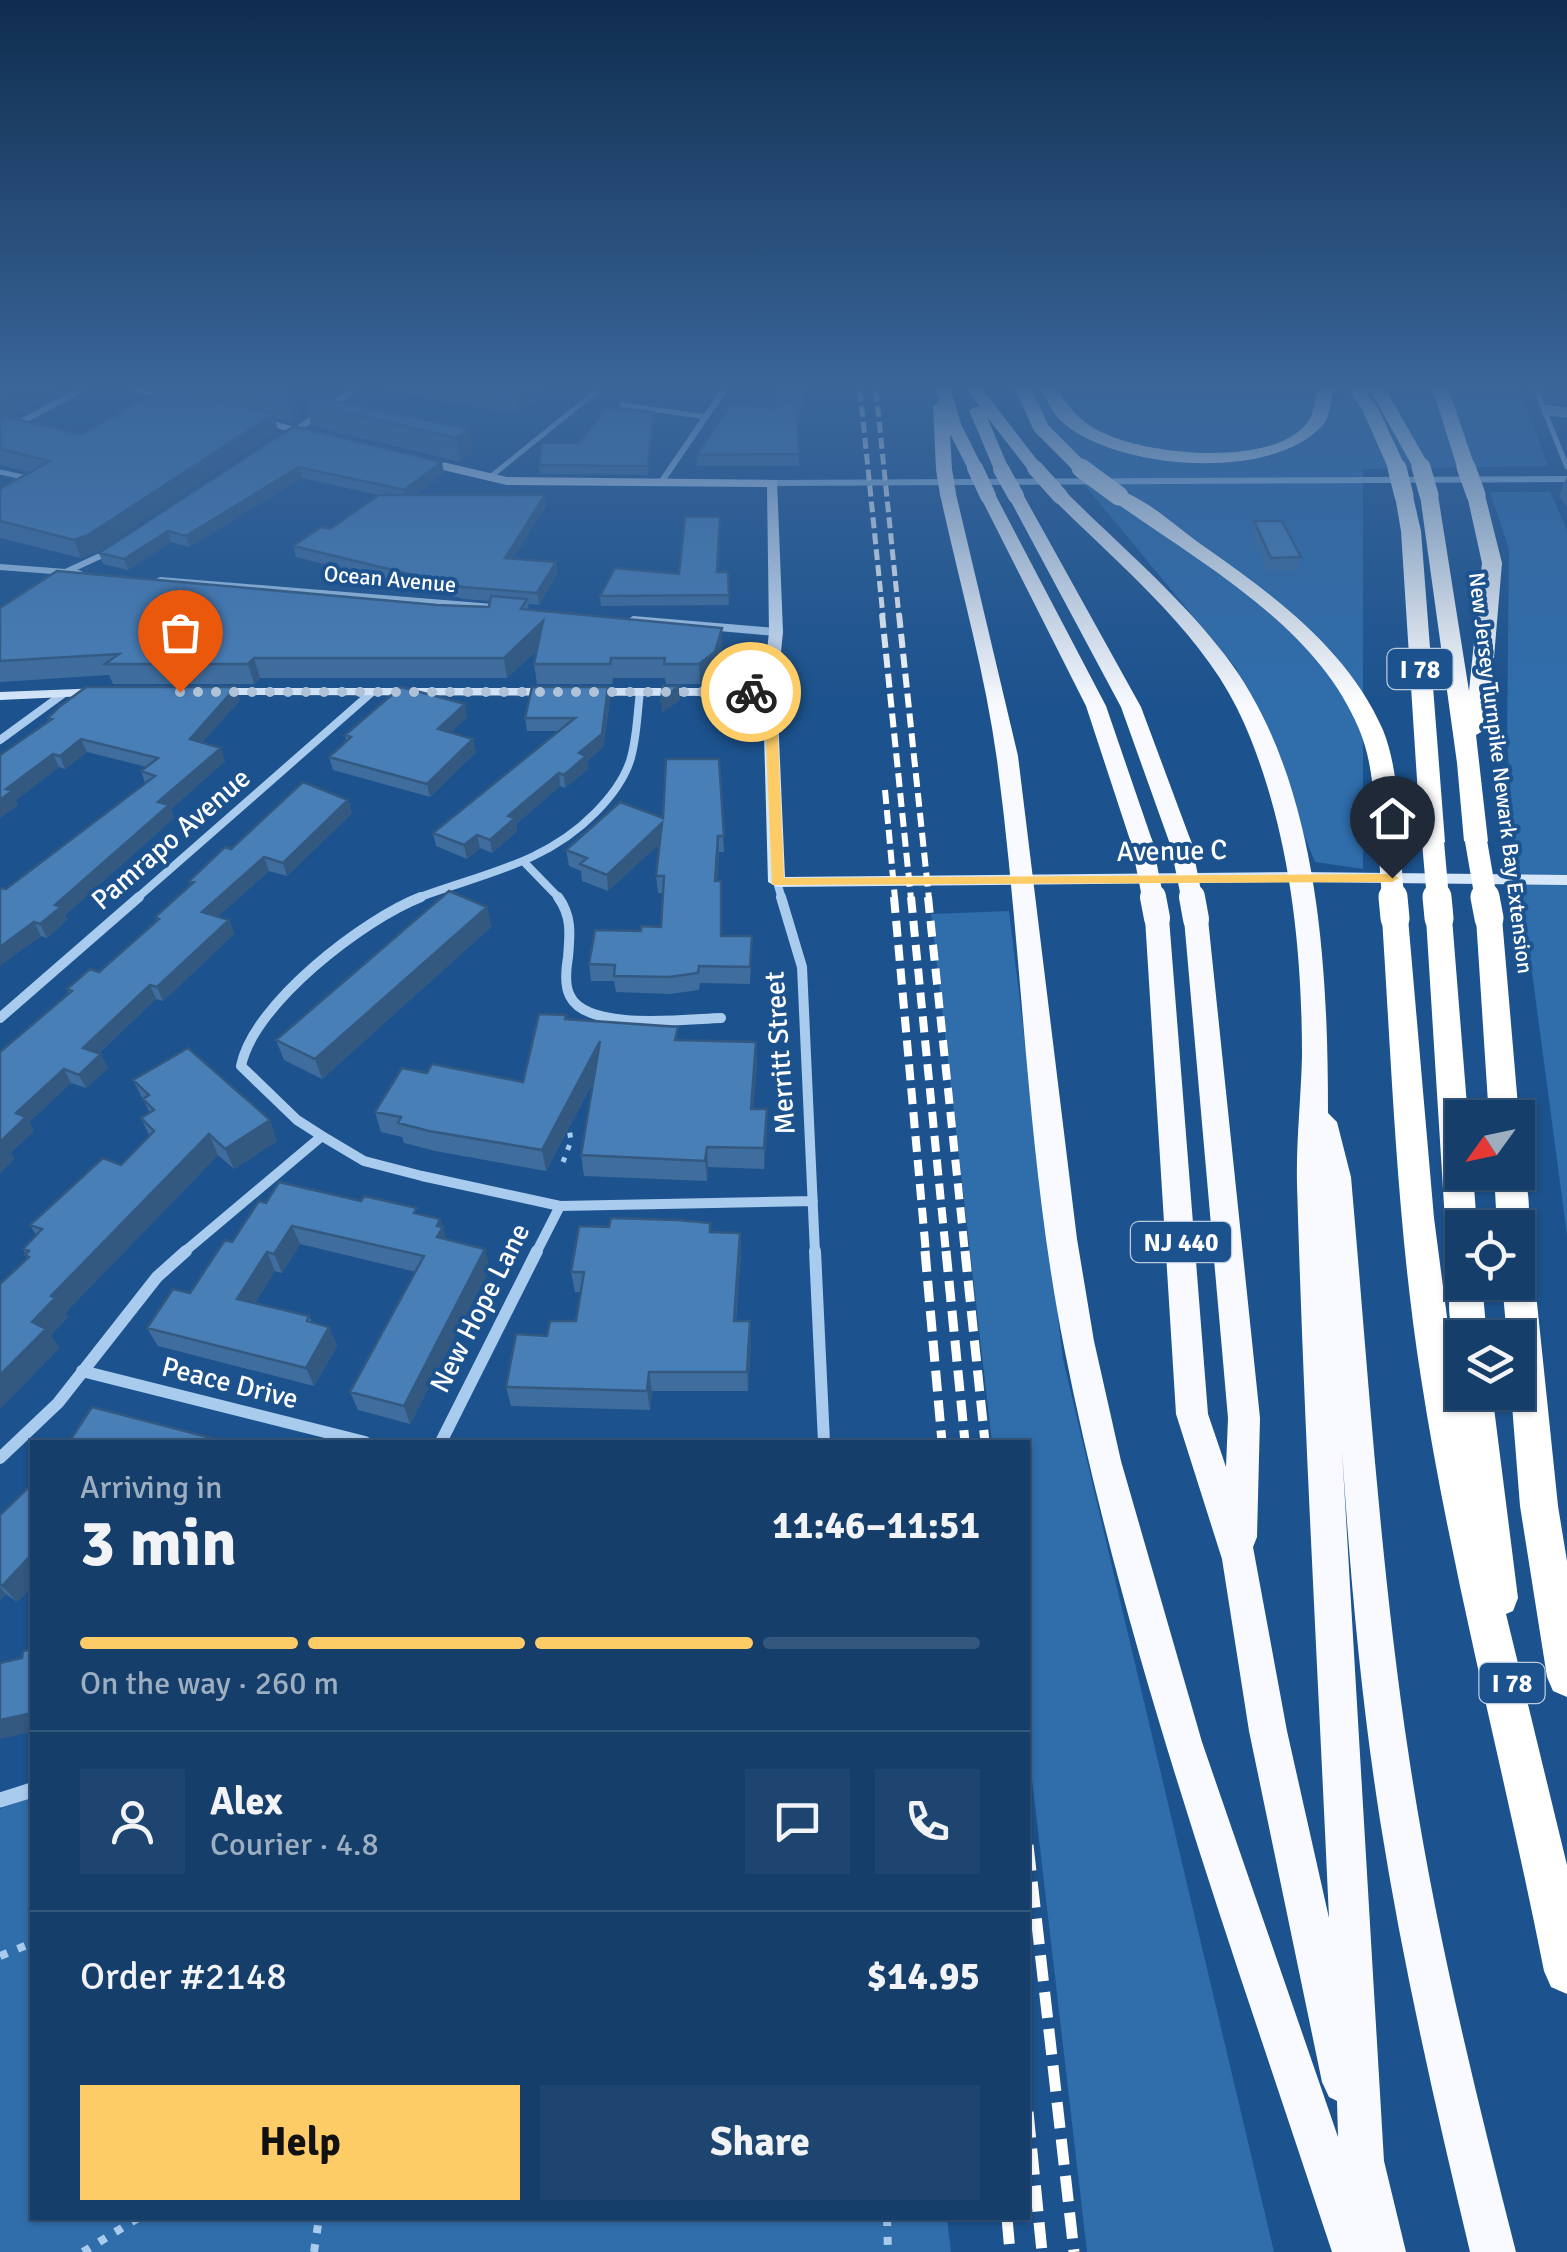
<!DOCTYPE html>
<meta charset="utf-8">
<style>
:root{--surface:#153e6a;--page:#1e4570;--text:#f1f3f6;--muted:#9daec1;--line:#34577e;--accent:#fdcc67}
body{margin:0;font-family:Signika,sans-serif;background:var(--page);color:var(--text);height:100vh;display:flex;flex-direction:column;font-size:38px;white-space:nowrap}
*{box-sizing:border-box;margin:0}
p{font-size:32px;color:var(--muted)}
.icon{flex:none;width:55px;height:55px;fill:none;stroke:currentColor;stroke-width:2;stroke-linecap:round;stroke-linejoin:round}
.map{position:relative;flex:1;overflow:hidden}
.drawer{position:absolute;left:30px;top:1440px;width:1000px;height:780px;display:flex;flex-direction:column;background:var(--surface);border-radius:0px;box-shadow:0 2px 8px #0004,0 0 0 2px var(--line)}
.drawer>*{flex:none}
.needle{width:65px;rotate:237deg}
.tools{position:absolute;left:1445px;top:1100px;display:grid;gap:20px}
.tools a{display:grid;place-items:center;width:90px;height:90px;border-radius:0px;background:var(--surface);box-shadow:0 2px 8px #0004,0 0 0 2px var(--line);font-size:50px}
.pin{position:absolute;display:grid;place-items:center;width:85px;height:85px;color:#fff;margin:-102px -42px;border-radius:50% 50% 50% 0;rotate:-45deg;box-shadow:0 0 10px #0007}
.pin .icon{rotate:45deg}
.courier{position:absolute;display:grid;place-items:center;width:100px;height:100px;margin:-50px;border:8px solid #fdcc67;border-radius:50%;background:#fff;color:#222;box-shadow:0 2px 12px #0007}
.summary em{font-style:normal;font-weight:700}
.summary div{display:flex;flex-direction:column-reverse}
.summary{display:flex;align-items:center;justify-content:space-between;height:170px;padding:0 50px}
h1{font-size:65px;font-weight:700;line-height:75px}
.bar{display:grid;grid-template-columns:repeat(4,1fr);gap:15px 10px;align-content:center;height:120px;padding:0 50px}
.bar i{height:12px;border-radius:8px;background:var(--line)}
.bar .current{background:var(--accent)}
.bar p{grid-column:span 4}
.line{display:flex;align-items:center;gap:25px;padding:0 50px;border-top:2px solid var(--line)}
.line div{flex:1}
.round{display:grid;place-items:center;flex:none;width:105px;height:105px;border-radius:0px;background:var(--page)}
.primary-button{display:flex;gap:20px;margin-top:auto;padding:20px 50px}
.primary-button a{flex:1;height:115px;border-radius:0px;background:var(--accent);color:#111;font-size:40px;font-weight:700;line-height:115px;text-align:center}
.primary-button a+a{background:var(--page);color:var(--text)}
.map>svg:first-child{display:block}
</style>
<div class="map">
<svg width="1567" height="2252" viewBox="0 0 1567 2252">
<rect width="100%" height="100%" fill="#1c528d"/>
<path fill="#2f6dab" d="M1006,390H1521L1548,466L1363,469V869L1315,862L1236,668Z
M1490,492H1550L1567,530V1235L1513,830L1507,740L1509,549Z
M1009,911L1063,1359L1274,2252H1087L1028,1745V1442H992L931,914Z
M32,1797V2218H947L951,2252H0V1809Z"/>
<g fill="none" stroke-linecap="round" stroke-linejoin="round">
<path stroke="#a9cbed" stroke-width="5" stroke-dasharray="5 8" stroke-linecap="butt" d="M563,1162L571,1141L568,1121"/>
<path stroke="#a9cbed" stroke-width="8" stroke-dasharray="8 11" stroke-linecap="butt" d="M0,1956L32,1943
M887,2218L888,2252
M83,2252L138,2218
M314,2252L319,2218"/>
<path stroke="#a9cbed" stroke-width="5" d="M1536,390L1567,467
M622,405L707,417
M1543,407L1567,410
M1545,413L1567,415
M0,472L23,477L0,492
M489,478L598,390"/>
<path stroke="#a9cbed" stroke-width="6" d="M0,433L81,390
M289,435L353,390
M662,481L724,390
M59,575L111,551"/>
<path stroke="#a9cbed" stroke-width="8" d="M0,740L63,694
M525,863L560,899
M777,882L782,899
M136,899L371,693
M415,899C480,874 544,865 595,813C610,798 623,782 630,761C637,739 637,715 640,692"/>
<path stroke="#a9cbed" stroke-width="10" d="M421,897C364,919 253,1004 241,1066L297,1120L322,1136L364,1161L422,1176L560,1206L813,1201
M558,897C572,916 570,934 568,957C566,969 564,985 570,996C587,1032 687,1019 721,1018
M781,897L802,967L815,1253
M0,1018L139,897
M183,1253L322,1136
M536,1253L560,1206"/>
<path stroke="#a9cbed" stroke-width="12" d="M815,1251L824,1442
M82,1371L365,1442
M441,1442L537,1251
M0,1458L58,1403L157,1277L186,1251"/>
<path stroke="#a9cbed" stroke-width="15" d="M0,1800L32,1790"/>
<path fill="#a9cbed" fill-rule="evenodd" d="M1567,476V482L773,486L768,483L773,480Z
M0,564L79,570L85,573L79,576L0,570Z
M160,577L493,604L499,608L493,612L156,582L154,580Z
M633,616L776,628L782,632L776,636L629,623L627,620Z"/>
<path fill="#d6e7fa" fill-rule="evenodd" d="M128,390H145L182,400L176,403Z
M252,416L320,433L322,435L316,438L248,421L246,419Z
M417,456L507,477L777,480L783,632L777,692L785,877L1299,872L1567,875V885L1299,882L777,887L768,882L763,696L207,695L205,692L212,688H763L769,632L767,487L507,485L413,463V457Z
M103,688L110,692L108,695L0,700V692Z"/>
<path fill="#f8faff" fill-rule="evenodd" d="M936,390H951L961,424L983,468L981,471H969L950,434L952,469L944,474L936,469L933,406L939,402Z
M968,390H983L1041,465V471H1029L987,417L1009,469L995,472L969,410L979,406Z
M942,490L956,494L1018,756L1077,1239L1094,1341L1121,1461L1202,1742L1338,2137L1337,2101L1329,2097L1322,2082L1249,1731L1222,1559L1176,1414L1145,918L1157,910L1169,918L1208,1414L1226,1467L1228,1418L1184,919L1196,911L1208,919L1260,1418L1257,1537L1253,1547L1287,1731L1329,1918C1318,1674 1304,1429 1297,1185C1296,1142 1301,1099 1302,1056C1302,944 1289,826 1244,723C1207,636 1120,566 1054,500V492H1066C1119,545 1180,596 1225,655C1319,778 1328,965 1328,1113L1337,1122L1351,1177C1368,1370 1380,1565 1409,1757C1434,1924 1474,2088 1516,2252H1470C1436,2109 1403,1966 1380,1820C1361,1698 1350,1574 1342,1450L1384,2161L1406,2252H1332C1234,1953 1125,1656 1064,1347C1026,1155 1023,954 997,760C985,671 959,582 940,494Z
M988,491L996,496L1106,706L1153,843L1150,848L1142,850L1131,843L1086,706L980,496Z
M1016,491L1024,496L1141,707L1192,844L1189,849H1173L1170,844L1121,707L1008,496Z"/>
<path fill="#fff" fill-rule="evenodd" d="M1016,390H1032L1048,425L1087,464V472H1075L1034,431Z
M1041,390H1057C1071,411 1084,425 1108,435C1153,455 1278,468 1309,420C1314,413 1315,398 1317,390H1333C1331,401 1330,418 1322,426C1271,482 1116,470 1062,422C1053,414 1047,400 1041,390Z
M1348,390H1364L1378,408L1406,468L1403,472H1391L1388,468L1362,409Z
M1370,390H1386L1430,467L1427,471H1415Z
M1433,390H1449L1475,467L1472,471H1460L1457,467Z
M1429,489L1438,495L1469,691L1482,563L1467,495L1470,491H1482L1485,495L1502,563L1488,728L1476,735L1488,841L1476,849L1464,841L1457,763L1420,495Z
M1119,490C1147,499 1178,528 1202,545C1272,594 1348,649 1383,730C1397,765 1398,806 1401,843L1398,848L1389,851L1377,843C1374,805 1374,764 1359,729C1316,625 1200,563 1112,500L1110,496Z
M1404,490L1413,496L1421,531L1445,842L1433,850L1421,842L1401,531L1395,496Z
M1395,910L1408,918L1434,1218L1455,1378L1458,1390L1462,1381V1392H1492L1518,1598L1513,1611L1506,1614L1567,1865V1994L1551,1987L1544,1971C1505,1773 1452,1578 1421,1378C1397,1226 1392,1071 1382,918Z
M1439,910L1452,918L1468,1118H1462V1172H1473L1477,1228H1462V1250L1451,1246L1446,1237L1426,918Z
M1489,910L1502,918L1519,1118L1518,1121V1118H1489L1476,918Z
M1518,1163C1529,1177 1533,1220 1524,1237L1518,1239V1228H1497L1494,1172H1518Z
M1518,1261L1530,1265L1534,1274L1558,1506L1567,1561V1697L1553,1691L1547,1677L1520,1506L1511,1392H1518V1338H1507L1502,1282H1518Z
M1462,1270V1282H1482L1487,1338H1462V1350C1447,1338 1446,1290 1454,1273Z"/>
<path stroke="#fff" stroke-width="5" stroke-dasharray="11 5" stroke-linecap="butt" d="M860,390L883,616
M876,390L899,616"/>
<path stroke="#fff" stroke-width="6" stroke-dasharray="14 6" stroke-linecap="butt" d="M882,614L911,899
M899,614L929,899
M885,790L895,899"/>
<path stroke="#fff" stroke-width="8" stroke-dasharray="16 8" stroke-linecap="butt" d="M894,897L926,1253
M911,897L946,1253
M928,897L965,1253"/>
<path stroke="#fff" stroke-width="9" stroke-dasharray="21 9" stroke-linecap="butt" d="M925,1251L942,1442
M946,1251L965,1442
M965,1251L985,1442"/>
<path stroke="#fff" stroke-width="11" stroke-dasharray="26 11" stroke-linecap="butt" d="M1028,1845L1074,2252
M1028,2112L1042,2252
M1007,2218L1010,2252"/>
<path stroke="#f8faff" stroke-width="16" d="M975,468L988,496
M1035,468L1060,496
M944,469L948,494
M1001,469L1016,496"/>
<path stroke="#f8faff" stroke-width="21" d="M1142,843L1153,899
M1181,844L1192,899"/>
<path stroke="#f8faff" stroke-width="26" d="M1153,897L1157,918
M1192,897L1196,919"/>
<path stroke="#fff" stroke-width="19" d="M1421,467L1429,495
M1466,467L1476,495
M1081,468L1119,496
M1397,468L1404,496"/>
<path stroke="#fff" stroke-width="22" d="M1476,841L1486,899
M1433,842L1438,899
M1389,843L1393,899"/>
<path stroke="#fff" stroke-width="29" d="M1393,897L1395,918
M1437,897L1439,918
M1485,897L1489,918"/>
</g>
<path fill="#3f6d9d" d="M0,390L7,417L81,434L184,392L183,390H284L282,396L301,416L293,422L274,417L278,431L95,553L81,558L0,538V489L30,472L0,465Z
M385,390H546L518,415Z
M777,390H806L804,408L797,420L799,466H697L696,455L781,404L777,403Z
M306,403L469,429L473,452L460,462L311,426Z
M654,412V421L648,475L540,474L539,465L579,443Z
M294,426L444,473L415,495H545L546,506L513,558L556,562L557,574L539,605L528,604L529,610L722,648L716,672L700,684H666L665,678H613L612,684H537L534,664L537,650L507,678H260L254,684H113L109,675L0,682V608L437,605L489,607L490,601L464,599L296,557L293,546L330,529L378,495L302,478L189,547L171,542L128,570L103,564L99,553Z
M1567,476V507L1559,496Z
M720,517L718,572H728L729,605L601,606L600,596L679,574Z
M1254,521L1301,557L1298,570L1268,571L1251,534Z
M608,687L610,700L603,747L587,761L588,769L565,788L560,786L516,824L517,831L492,853L480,848L467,859L436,846L433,833L559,731H527L525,718Z
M240,700L202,742L225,761L171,809L174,818L65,915L67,920L47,938L41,936L19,951L6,889L145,783L141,771L147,767L87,752L65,769L59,767L16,800L18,805L0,818L49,720L48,718Z
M467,717L450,733L476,752L430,797L333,770L329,757L346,741L345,735Z
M719,759L724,852H719L717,881H721L722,936H752L750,984L700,983L699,990L670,994L616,992L614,981H591L589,964L641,931L661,927L663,893H658L656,876L660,843L608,891L582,881L581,871L569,866L566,850L663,818Z
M348,800L352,813L287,876L269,871L218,916L229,920L234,934L163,1001L156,999L99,1053L108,1068L86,1088L71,1083L29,1122L34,1131L10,1153L14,1159L0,1173V1052L69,994L67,989L99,972L156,920L155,917L191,885L189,881L231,849Z
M487,907L491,927L322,1079L284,1060L276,1040Z
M567,1020L679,1040L757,1063L753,1109L767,1130L764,1169L708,1167L707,1181L584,1176L581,1155L594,1080L546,1171L435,1151L404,1143L402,1137L381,1132L375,1112L427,1073L523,1082Z
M133,1080L277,1141L234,1169L218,1155L65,1313L68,1317L51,1335L59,1348L0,1409L27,1258L23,1249L36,1235L30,1225L121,1165L149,1135L141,1118L150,1113Z
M266,1203L419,1214L440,1219L446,1240L490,1268L410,1424L358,1410L350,1392L416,1272L300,1244L282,1273L275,1271L255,1303L309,1316L312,1323L329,1327L337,1346L314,1386L158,1346L147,1328L190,1293Z
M710,1223L711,1232L740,1233L741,1253L736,1321L751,1341L748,1391H652L650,1410L511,1406L506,1387L547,1336L576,1321L581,1292H575L571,1272L609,1227Z
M32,1484V1587L17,1602L6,1594L0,1600V1515Z"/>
<path fill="#335980" d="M21,390H59L0,421V401Z
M276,390H284L281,403L275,395Z
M526,390H546L518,415L516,399Z
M805,390L804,408L797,421V410Z
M297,399L301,416L293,422L289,405Z
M654,412V421L648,475V466Z
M274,414L278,431L95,553L81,558L74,540Z
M469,429L473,452L460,462L456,438Z
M442,462L444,473L406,501L404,490Z
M299,467L302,478L189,547L186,536Z
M545,495L546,506L506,569L505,558Z
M168,531L171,542L128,570L124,559Z
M556,562L557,574L539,605L537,593Z
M543,621L546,641L507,678L504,658Z
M722,628V648L716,672L700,684L699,664Z
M254,658L260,678L254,684L248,664Z
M679,686L680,700L662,713L661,700Z
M236,687L240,700L194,752L190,739Z
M608,687L610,700L603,747L587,761L588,769L565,788L564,775L579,753Z
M465,704L467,717L440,742L438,729Z
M81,739L87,752L65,769L60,756Z
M473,739L476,752L430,797L427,784Z
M221,748L225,761L171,809L174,818L65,915L67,920L47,938L40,924L55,905L158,802Z
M53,754L59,767L16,800L18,805L0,818V800L6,789Z
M559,773L560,786L516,824L517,831L492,853L490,840L508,816Z
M348,800L352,813L287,876L283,863Z
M662,823L664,840L608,891L607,875Z
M477,835L480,848L467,859L464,845Z
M718,836L719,852L716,897L715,881Z
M264,857L269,871L208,925L202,912Z
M487,907L491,927L322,1079L315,1059Z
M229,920L234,934L163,1001L157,987Z
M34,922L41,936L0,966V947Z
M150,985L156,999L90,1061L83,1048Z
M600,1041L603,1062L546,1171L542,1150Z
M756,1042L757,1063L752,1129L751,1109Z
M101,1054L108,1068L86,1088L79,1075Z
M64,1069L71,1083L29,1122L34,1131L10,1153L14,1159L0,1173V1142L16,1113Z
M767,1109V1130L764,1169V1148Z
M270,1120L277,1141L234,1169L225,1149Z
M209,1134L218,1155L65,1313L68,1317L51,1335L59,1348L0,1409V1375L32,1322L51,1296Z
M707,1147L708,1167L707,1181L705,1161Z
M440,1219L443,1227L448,1246L437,1237V1226Z
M292,1226L300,1244L282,1273L274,1254Z
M740,1233L741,1253L734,1340V1321Z
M485,1249L490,1268L410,1424L404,1406Z
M267,1252L275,1271L246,1317L237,1299Z
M750,1321L751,1341L748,1391L747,1372Z
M329,1327L337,1346L314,1386L306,1368Z
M649,1372L652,1391L650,1410L647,1391Z
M32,1554V1587L17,1602L2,1586Z
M0,1587L6,1594L0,1600Z
M32,1713V1732L0,1739V1720Z"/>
<path fill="#497fb7" stroke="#335980" stroke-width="2.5" d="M0,390H21L0,401Z
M161,390H173L274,414L88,535L74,540L0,521V489L50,461L0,449V419L6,417L81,434Z
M225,390H276L275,395L297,399L289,405Z
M469,390H526L516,399Z
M777,390H805L804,397L797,410L799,454L696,455L731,404L775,408V404L790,403L789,394L777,392Z
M315,397L469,429L456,438L306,403Z
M606,407L654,412L648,466L539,465L542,443H579Z
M294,426L442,462L404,490L299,467L186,536L168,531L124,559L99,553Z
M379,495H545L505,558L556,562L537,593L463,587L293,546L321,527L330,529Z
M685,517H720L717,572H728L729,595L600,596L615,568L679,574Z
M1254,521H1282L1301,557L1271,558Z
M57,571L437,605L489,607L491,596L527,599L521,609L722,628L715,652L699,664H664L665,658H611L610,664H534L543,621L504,658H254L248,664H105L119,654L0,661V608Z
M663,686H679L661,700Z
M86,687H236L190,739L221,748L158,802L169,805L55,905L61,907L40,924L34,922L0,947V888L6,889L155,776L141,771L158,758L81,739L60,756L53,754L6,789L12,791L0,800V755L52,719L48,718L59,707Z
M401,687L465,704L438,729L473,739L427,784L329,757L351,737L345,735Z
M532,687H608L602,734L579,753L586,756L564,775L559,773L508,816L515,818L490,840L477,835L464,845L433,833L575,718H525Z
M666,759H719L724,836H718L715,881H721V936H752L750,967L699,966L698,973L669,977L614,976L615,965L589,964L595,930L641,931V926L661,927L664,876H656L662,823L607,875L580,864L587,858L566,850L620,802L663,818Z
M303,782L348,800L283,863L264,857L202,912L229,920L157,987L150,985L83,1048L101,1054L79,1075L64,1069L16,1113L26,1117L0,1142V1052L72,991L67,989L90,969L99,972L159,919L155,917L194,882L189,881L225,847L231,849Z
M449,891L487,907L315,1059L276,1040Z
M539,1014L566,1015L565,1019L678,1027L675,1040L756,1042L751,1109H767L764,1148L707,1147L705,1161L581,1155L600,1041L542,1150L429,1131L398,1123L401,1117L375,1112L402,1068L427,1073L432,1064L523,1082Z
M188,1048L270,1120L225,1149L209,1134L51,1296L55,1298L32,1322L46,1329L0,1375V1284L29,1257L25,1255L29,1251L23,1249L42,1229L30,1225L103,1158L121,1165L154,1131L141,1118L154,1110L143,1099L149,1095L133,1080Z
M279,1182L361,1201L364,1196L417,1208L414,1213L440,1219L437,1226L443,1227L437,1237L485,1249L404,1406L350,1392L424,1256L292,1226L274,1254L267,1252L237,1299L309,1316L307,1321L329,1327L306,1368L147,1328L173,1289L190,1293L225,1240L232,1242L259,1201L266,1203Z
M611,1218L677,1220L710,1223V1232L740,1233L734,1321H750L747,1372H649L647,1391L506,1387L516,1334L547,1336L550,1321H576L584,1272H571L579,1226L609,1227Z
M92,1407L227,1442H69Z
M32,1484V1554L2,1586L0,1584V1515Z
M32,1649V1713L0,1720V1663L22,1658L23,1651Z"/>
<linearGradient id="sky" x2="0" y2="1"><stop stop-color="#0f2d4e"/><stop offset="0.55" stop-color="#3a669a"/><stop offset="1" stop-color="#3a669a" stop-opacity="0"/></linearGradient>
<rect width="1567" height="705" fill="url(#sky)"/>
<path fill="#fdcc67" d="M770,688L776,692L784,878L1392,874L1399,878L1392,882L772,885L764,696L745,692Z"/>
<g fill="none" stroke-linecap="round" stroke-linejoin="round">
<path stroke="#b0c2d7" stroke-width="10" stroke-dasharray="0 18" d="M180,692H751"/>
</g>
<g text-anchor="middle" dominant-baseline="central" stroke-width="8" stroke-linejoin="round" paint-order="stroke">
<g font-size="22" fill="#fff" stroke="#1c528d">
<text transform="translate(390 579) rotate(5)">Ocean Avenue</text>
<text transform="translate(1501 773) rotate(83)">New Jersey Turnpike Newark Bay Extension</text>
</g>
<g fill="#1c528d" stroke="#bbcbdd" stroke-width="2.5">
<rect x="1387.5" y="649" width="65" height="40" rx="8"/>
<rect x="1131" y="1222" width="100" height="40" rx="8"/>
<rect x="1479.5" y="1663" width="65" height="40" rx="8"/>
</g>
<g font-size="25" font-weight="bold" fill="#fff">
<text x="1420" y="669">I 78</text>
<text x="1181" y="1242">NJ 440</text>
<text x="1512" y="1683">I 78</text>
</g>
<g font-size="28" fill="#fff" stroke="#1c528d">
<text transform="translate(171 839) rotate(-41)">Pamrapo Avenue</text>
<text transform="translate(1172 851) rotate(-1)">Avenue C</text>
<text transform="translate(780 1053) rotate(-94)">Merritt Street</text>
<text transform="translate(480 1308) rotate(-63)">New Hope Lane</text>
<text transform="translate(230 1383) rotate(14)">Peace Drive</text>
</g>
</g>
</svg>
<div class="tools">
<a><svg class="needle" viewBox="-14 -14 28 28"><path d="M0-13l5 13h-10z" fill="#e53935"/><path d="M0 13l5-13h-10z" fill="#9daec1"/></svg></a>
<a><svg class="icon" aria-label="locate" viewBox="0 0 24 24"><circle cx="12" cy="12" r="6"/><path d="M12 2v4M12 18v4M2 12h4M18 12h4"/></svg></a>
<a><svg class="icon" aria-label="layers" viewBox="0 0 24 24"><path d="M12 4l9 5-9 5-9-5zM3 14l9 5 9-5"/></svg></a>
</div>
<div class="pin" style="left:180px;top:692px;background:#ea580c"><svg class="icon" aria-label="bag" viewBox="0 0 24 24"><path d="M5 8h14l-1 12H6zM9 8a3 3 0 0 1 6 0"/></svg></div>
<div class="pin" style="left:1392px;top:878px;background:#1f2937"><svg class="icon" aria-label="home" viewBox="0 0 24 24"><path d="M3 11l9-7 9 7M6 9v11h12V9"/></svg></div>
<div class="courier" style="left:751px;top:692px"><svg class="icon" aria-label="bike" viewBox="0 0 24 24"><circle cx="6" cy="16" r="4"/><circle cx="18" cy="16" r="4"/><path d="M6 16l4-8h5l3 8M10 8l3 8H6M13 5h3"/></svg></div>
<section class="drawer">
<div class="summary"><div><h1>3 min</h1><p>Arriving in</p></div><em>11:46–11:51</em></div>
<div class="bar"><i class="current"></i><i class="current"></i><i class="current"></i><i></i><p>On the way · 260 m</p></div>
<div class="line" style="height:180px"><a class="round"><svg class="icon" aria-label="person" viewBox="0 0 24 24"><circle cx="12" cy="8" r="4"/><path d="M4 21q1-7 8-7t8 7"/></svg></a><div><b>Alex</b><p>Courier · 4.8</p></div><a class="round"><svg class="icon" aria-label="chat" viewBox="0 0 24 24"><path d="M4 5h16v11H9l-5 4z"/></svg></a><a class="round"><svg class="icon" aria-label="phone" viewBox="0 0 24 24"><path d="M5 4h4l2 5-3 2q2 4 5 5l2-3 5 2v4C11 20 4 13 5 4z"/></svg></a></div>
<div class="line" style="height:130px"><div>Order #2148</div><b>$14.95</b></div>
<div class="primary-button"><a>Help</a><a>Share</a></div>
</section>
</div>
